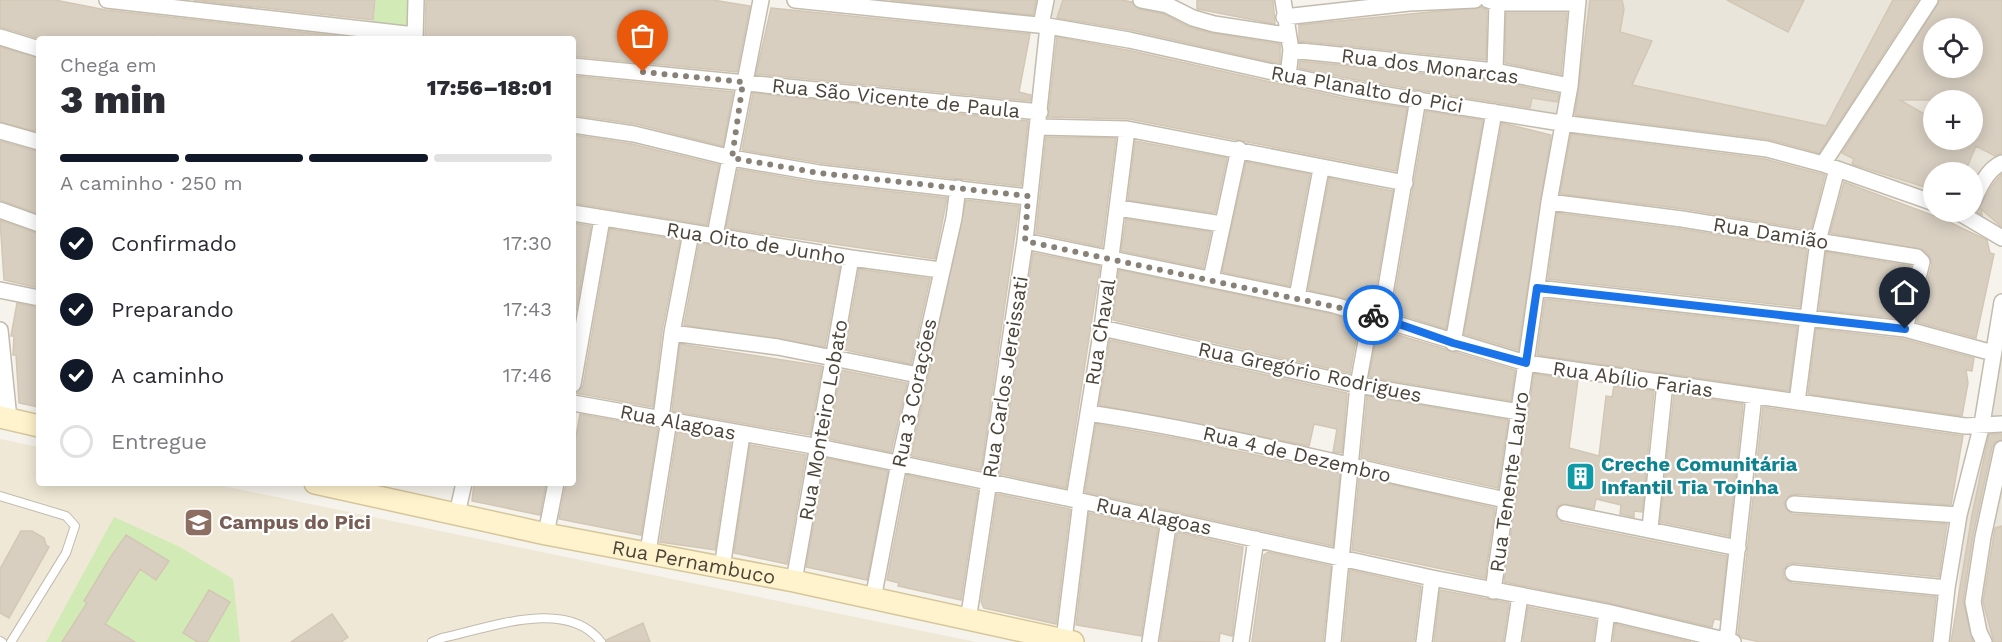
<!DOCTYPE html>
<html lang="pt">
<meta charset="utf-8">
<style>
:root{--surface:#fff;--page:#f7f7f7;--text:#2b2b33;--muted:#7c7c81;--line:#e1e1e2;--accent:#111827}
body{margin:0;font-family:"Work Sans",sans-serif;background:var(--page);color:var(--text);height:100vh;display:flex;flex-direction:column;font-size:22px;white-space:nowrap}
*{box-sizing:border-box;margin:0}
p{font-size:20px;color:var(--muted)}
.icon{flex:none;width:33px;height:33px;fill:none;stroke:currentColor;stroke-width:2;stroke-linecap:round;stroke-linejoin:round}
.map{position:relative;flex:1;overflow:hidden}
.panel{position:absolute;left:36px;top:36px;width:540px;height:450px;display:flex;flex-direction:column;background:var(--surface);border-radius:6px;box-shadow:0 3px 15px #0003}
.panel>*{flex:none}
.tools{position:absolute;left:1923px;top:18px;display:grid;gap:12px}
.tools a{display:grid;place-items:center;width:60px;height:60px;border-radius:50%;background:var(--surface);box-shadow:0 3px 15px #0003;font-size:30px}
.pin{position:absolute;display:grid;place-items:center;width:51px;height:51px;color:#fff;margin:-62px -26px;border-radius:50% 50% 50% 0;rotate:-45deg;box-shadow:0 0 6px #0007}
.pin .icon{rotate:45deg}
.courier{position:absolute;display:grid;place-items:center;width:60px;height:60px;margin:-30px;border:4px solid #1a73e8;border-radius:50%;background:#fff;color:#222;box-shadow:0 2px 8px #0007}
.summary em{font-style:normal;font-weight:800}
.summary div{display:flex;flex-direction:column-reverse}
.summary{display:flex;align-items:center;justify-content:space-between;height:102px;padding:0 24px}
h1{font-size:39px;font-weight:800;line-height:45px}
.bar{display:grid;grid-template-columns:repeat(4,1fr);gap:9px 6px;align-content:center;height:72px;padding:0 24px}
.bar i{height:8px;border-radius:4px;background:var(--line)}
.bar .on{background:var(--accent)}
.bar p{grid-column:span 4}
ol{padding:0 24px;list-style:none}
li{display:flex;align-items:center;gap:18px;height:66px}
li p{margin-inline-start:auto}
li .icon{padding:6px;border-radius:50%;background:var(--accent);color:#fff;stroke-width:4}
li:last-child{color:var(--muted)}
li i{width:33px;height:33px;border:3px solid var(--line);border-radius:50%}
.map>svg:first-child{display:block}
</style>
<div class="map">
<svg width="2002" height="642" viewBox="0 0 2002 642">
<rect width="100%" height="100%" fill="#f6f3ec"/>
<path fill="#eae5da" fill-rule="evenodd" d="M841,0H1126L1264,33L1297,50L1574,87L1581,0H2002V232L1972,212V172H1934L1933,196L1795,147L1543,114L1054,24ZM1934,28H1972V68H1934ZM1934,100H1972V140H1934Z
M2002,334V642H1954L1962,541L1982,419Z"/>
<path fill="#efe8d6" d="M0,439L39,447V483H209L976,642H0Z"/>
<path fill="#d2eab5" d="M376,0H410L409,26L373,25Z
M114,517L180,547L233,579L240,642H46Z"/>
<path fill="#d8cfc1" stroke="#d3c7b4" stroke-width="1.5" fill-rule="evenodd" d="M0,0H55L106,10L364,39H163L153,36L152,39H40L0,27Z
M193,0H375L373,20Z
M426,0H713L750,6L737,72L573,56V39H425Z
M890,0H1036L1033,15Z
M1063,0H1121L1132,2L1139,9L1164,14L1189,27L1211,33L1280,44V64L1131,30L1057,18Z
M1197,0H1273L1275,24L1197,9Z
M1590,0H1622L1624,9L1620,32L1652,41L1632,85L1826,126L1893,0H1918L1819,153L1768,139L1575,115Z
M1727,0H1804L1788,32Z
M1940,0H2002V153L1995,156L1976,146L1965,172H1934V190L1852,164L1854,159L1842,153ZM1934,28H1972V68H1934ZM1900,100H1972V140H1934V126L1931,124L1933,119Z
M1481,7L1487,10L1486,60L1299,41V25Z
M771,8L1030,34L1019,92L1031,95L1030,101L756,74Z
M1506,13H1567L1561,74L1505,63Z
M1057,37L1127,50L1347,99L1407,108L1396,171L1129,119L1048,117Z
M0,47L39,58V132L0,122Z
M1300,61L1494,81L1559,94L1557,102L1532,98L1530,108L1351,79L1299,68Z
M573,76L733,92L723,146L636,124L573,115Z
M753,93L1028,121L1021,186L820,163L742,150Z
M1426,111L1483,120L1446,329L1392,312Z
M1502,123L1551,135L1518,350L1464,334Z
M1571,134L1765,159L1825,175L1811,230L1684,209L1560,194Z
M573,135L632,144L719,165L707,225L573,203Z
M1046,137L1116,138L1102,247L1036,233Z
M0,141L39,152V214L0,200Z
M1135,141L1227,158L1215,213L1128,200Z
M1246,162L1310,174L1289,286L1222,272Z
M738,169L818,183L947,198L935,259L726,228Z
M2002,174V227L1981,209L1982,215L1977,212L1992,186Z
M1329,178L1393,191L1373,305L1308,290Z
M1844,182L1945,220L1987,240L1990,253L1994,254L1976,338L1917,322L1932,264L1929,256L1923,250L1830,233Z
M966,200L1019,206L981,470L911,456Z
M1557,213L1681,229L1807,249L1800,307L1548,279Z
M1126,219L1211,232L1203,268L1121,251Z
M0,220L39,234V288L4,280Z
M573,223L591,226L573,328Z
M610,229L680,240L662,331L653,407L575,393L583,386Z
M699,243L840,266L825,347L684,325Z
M1826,252L1911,266L1898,318L1819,310Z
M1033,253L1100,266L1066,488L1000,474Z
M859,269L930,279L911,364L845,350Z
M1119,270L1332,314L1359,323L1350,373L1113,320Z
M1545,299L1797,327L1789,391L1537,355Z
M17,303L39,308V407L19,403L16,355H13L14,336H11Z
M1378,329L1515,370L1511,401L1369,377Z
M1816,329L1903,339L1974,358L1972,371L1966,370L1968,383L1962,416L1808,394Z
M1110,340L1347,393L1342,453L1333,452L1337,429L1314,424L1309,446L1099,405Z
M680,344L822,366L810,435L672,411Z
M841,370L907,383L891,452L829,439Z
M1534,374L1578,380L1569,448L1599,456L1606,396L1612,397L1614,386L1654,391L1642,512L1634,511V517L1620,514L1621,505L1596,499L1594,509L1562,504L1557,507L1556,516L1563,523L1727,556L1720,620L1714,619L1712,627L1609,603L1504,582Z
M1674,394L1743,404L1729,536L1660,522Z
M1367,396L1508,420L1498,488L1361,458Z
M1763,407L1963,436L1951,505L1795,494L1789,496L1784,503L1786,509L1793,514L1947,524L1939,577L1794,563L1788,564L1783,571L1784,578L1792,583L1936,597L1931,642H1760L1742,638L1738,634Z
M580,414L658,428L641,535L559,519L566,483H573V453Z
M1096,424L1191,441L1340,473L1333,546L1085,492Z
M677,432L731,441L715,550L660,542Z
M1989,434H2002V440L1995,442L1992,447L1973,535L1963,601L1973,642H1951L1972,515Z
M750,445L806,455L787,564L734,553Z
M826,458L888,471L867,580L806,567Z
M907,475L978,490L961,600L898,586L899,583L887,580Z
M1359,477L1495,508L1485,578L1352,550Z
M474,483H546L540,515L472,501Z
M997,494L1070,509L1056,624L984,608L981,602Z
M1089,513L1158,528L1141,636L1076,625Z
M2002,526V642H1994L1983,602L1995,528Z
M21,531H32L44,538L46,545L49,547L9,618L0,613V569Z
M1177,532L1243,547L1232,636L1220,633L1219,642L1160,641Z
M126,535L169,561L156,580L140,569L105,624L135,642H62L87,603L84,601L110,558Z
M1268,552L1331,566L1323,642H1252L1264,555Z
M1350,570L1421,586L1414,642H1343Z
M209,590L230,602L207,642H198L183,633Z
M1440,590L1509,603L1503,642H1434Z
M1528,607L1596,620L1593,642H1523Z
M332,614L348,637L341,642H291Z
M643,623L650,642H607L606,640Z
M1615,624L1691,642H1613Z"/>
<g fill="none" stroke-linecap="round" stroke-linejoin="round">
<defs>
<path id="lane" d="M0,496L66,516L75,526L66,553L11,642
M0,641L2,642
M432,642L442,638C489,628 567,597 601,642"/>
<path id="street" d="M107,0L415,35
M795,0L1048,26L1129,40L1349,89L1561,123L1767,149L1823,164L1934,203
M1141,0L1167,5L1193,18L1214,24L1286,35
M1283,0L1291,50L1288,76
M1488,0L1497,3H1578
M1284,17L1409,3L1475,0
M1041,25L1046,0
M0,37L39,49
M415,39L416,0
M1291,50L1495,71L1570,86
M573,66L1040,112
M1495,71L1497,3
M573,125L634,134L732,158L819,173L1028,197
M1039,127L1127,129L1405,183
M0,131L39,142
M1823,164L1930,0
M1549,202L1682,219L1917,257L1922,262L1905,329
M1972,204C1978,190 1987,169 2002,163
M1118,208L1222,224
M0,210L39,224
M1958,212L2002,238
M573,213L851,258L940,270
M715,235L761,0
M1025,241L1334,305L1526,363L1965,426L2002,424
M1211,279L1239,149
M1537,288L1905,329L1993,353
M0,290L39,298
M1297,297L1321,169
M1381,317L1418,99
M1102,328L1358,385L1519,412
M0,330L9,419
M672,333L778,347L918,375
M1453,343L1494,112
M573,384L602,219
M1797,402L1818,241L1837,169
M573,403L819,447L1081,501L1432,578L1607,612L1733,642
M1088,413C1229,434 1366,471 1506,500
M661,418L672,333L691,233
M1074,499L1102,328L1127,129
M1794,504L1959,515
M1565,513L1738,548
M457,514L464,483
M1650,528L1665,383
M546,534L556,483
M648,552L669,420
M722,568L742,435
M1793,573L1947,588
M794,581L851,258
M1493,591L1549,202L1570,86L1578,0
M873,599L899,463L954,218L958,188
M968,621L1025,241L1048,26
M1064,640L1081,501
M1727,641L1754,396
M1150,642L1169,520
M1241,642L1256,539
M1333,642L1358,385L1371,314
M1424,642L1432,578
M1513,642L1520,596
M1603,642L1607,612
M1941,642L1947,588L1959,515L1982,424L2002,302
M1984,642L1979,632L1973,602L1983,537L2002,449"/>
<g id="secondary">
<path d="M0,417L39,426"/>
<path id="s1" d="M315,483L546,534L794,581L1073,642"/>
</g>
</defs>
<use href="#lane" stroke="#c2bbae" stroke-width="10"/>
<use href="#street" stroke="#c2bbae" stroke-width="18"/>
<use href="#secondary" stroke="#d6c79b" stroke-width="24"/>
<use href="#lane" stroke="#fff" stroke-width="8"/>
<use href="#street" stroke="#fff" stroke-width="15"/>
<use href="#secondary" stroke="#fff3cd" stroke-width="21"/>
</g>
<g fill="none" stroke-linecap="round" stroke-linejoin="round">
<path stroke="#878178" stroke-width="6" stroke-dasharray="0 10.8" d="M643,72L743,82L732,158L819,173L1028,196L1025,241L1373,315"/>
<path stroke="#1a73e8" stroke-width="8" d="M1373,315L1453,343L1526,363L1537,288L1905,329"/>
</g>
<defs>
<symbol id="building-square" viewBox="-11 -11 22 22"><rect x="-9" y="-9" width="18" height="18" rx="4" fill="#0f9aa8" stroke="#fff"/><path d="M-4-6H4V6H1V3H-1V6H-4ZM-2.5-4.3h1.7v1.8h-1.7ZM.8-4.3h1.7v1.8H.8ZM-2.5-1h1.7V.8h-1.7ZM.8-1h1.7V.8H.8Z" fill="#fff"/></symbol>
<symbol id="university-square" viewBox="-11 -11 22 22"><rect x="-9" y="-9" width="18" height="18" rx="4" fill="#8d6e63" stroke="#fff"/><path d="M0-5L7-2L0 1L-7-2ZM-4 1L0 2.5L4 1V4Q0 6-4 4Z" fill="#fff"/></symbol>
</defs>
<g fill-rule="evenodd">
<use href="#building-square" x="1564" y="460" width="33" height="33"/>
<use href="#university-square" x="182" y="506" width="33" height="33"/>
</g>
<g text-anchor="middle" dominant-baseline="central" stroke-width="4.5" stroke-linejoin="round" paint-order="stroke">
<g font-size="20" fill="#4b4439" stroke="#fff">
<text transform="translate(1430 66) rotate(7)">Rua dos Monarcas</text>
<text transform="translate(1367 89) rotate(10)">Rua Planalto do Pici</text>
<text transform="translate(896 98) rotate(6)">Rua São Vicente de Paula</text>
<text transform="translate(1771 233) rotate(9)">Rua Damião</text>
<text transform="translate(756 243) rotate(9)">Rua Oito de Junho</text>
<text transform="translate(1100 332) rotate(-81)">Rua Chaval</text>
<text transform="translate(1310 372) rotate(12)">Rua Gregório Rodrigues</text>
<text transform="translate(1005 377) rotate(-81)">Rua Carlos Jereissati</text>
<text transform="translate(1633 379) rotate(8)">Rua Abílio Farias</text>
<text transform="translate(914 393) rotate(-78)">Rua 3 Corações</text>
<text transform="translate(823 420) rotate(-80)">Rua Monteiro Lobato</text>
<text transform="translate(678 422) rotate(11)">Rua Alagoas</text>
<text transform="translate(1297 454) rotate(13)">Rua 4 de Dezembro</text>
<text transform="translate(1509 482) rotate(-82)">Rua Tenente Lauro</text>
<text transform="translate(1154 516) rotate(12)">Rua Alagoas</text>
<text stroke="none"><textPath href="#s1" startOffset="387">Rua Pernambuco</textPath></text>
</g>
<g font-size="20" font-weight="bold" fill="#0d838f" stroke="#fff" text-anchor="start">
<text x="1601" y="464">Creche Comunitária<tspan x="1601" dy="23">Infantil Tia Toinha</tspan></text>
</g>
<g font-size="20" font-weight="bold" fill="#785e54" stroke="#fff" text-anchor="start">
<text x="219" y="522">Campus do Pici</text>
</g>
</g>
</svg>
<div class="tools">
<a><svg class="icon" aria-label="locate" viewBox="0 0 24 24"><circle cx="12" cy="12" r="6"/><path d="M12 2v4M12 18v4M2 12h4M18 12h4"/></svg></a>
<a>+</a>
<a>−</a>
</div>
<div class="pin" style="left:643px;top:72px;background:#ea580c"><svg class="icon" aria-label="bag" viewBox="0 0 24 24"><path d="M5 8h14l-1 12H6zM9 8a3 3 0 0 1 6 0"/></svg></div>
<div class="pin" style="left:1905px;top:329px;background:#1f2937"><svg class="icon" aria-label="home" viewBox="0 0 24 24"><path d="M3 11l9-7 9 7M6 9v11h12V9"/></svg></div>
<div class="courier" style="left:1373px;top:315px"><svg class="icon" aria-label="bike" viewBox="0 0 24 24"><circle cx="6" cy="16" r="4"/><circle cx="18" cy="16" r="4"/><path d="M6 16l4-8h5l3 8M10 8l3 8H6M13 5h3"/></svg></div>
<section class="panel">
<div class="summary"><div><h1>3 min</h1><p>Chega em</p></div><em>17:56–18:01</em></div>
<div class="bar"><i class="on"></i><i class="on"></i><i class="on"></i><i></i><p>A caminho · 250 m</p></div>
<ol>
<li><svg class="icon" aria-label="check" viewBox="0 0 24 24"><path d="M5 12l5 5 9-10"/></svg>Confirmado<p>17:30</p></li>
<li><svg class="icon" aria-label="check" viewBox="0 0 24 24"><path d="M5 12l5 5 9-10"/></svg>Preparando<p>17:43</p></li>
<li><svg class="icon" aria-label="check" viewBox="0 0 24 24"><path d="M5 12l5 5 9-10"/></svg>A caminho<p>17:46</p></li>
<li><i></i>Entregue</li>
</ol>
</section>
</div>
